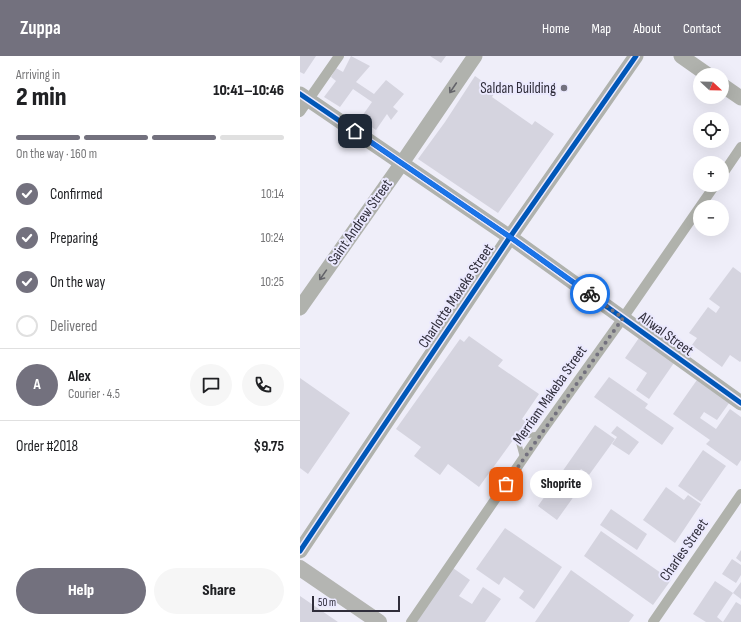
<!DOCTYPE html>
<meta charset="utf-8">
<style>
:root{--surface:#fff;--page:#f6f6f6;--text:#202124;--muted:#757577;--line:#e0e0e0;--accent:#73717e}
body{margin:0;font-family:"Sofia Sans Condensed",sans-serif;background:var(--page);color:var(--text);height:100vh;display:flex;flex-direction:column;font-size:15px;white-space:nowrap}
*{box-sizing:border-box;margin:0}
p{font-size:13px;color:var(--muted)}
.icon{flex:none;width:22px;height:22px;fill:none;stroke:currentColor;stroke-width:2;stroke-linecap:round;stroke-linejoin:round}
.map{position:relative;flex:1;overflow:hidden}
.panel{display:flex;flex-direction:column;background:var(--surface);width:300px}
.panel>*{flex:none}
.needle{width:26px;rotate:112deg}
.tools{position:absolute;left:393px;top:12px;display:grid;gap:8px}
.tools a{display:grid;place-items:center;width:36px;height:36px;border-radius:50%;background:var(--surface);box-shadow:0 4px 16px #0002;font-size:20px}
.scale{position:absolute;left:12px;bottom:10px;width:88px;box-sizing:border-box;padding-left:4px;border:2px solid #302e3b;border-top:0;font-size:11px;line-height:14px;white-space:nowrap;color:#302e3b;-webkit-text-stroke:3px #ebe9fe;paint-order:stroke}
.pin{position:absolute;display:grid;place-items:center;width:34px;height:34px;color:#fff;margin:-17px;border-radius:8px;box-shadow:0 2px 6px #0006}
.courier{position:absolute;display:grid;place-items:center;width:40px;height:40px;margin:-20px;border:3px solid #1a73e8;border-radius:50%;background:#fff;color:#222;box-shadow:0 1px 5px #0007}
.bubble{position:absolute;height:28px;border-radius:14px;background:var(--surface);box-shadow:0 4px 16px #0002;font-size:13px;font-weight:800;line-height:28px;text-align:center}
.head em{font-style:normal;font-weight:800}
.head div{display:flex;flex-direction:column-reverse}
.head{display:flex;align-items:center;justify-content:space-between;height:68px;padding:0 16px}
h1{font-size:26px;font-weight:800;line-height:30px}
.bar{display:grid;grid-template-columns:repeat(4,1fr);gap:6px 4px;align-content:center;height:48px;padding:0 16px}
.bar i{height:5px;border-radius:3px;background:var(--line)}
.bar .on{background:var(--accent)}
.bar p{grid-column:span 4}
.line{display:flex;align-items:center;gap:10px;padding:0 16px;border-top:1px solid var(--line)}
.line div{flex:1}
.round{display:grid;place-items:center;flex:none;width:42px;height:42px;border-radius:21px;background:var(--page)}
ol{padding:0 16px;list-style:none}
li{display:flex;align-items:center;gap:12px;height:44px}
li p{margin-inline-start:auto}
li .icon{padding:4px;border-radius:50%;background:var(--accent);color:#fff;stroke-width:4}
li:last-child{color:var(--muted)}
li i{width:22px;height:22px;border:2px solid var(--line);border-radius:50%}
.cta{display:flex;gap:8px;margin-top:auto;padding:8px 16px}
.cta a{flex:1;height:46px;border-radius:24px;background:var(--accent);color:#fff;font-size:16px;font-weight:800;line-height:46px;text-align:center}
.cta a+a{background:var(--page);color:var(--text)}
header{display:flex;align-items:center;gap:24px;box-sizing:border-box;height:56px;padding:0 20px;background:var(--accent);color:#fff}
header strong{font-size:19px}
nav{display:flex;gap:22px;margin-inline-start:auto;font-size:14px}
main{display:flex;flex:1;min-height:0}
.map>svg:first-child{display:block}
</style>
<header>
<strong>Zuppa</strong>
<nav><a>Home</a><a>Map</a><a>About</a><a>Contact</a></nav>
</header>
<main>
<section class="panel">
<div class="head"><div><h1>2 min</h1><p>Arriving in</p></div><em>10:41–10:46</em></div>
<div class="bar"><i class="on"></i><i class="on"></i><i class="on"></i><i></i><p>On the way · 160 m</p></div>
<ol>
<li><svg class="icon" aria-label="check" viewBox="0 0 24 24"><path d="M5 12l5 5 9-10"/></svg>Confirmed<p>10:14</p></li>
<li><svg class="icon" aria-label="check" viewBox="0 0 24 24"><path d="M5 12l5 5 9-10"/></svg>Preparing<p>10:24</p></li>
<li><svg class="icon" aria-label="check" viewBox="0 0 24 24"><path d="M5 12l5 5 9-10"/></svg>On the way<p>10:25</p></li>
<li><i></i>Delivered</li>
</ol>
<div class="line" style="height:72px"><b class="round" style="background:var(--accent);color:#fff">A</b><div><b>Alex</b><p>Courier · 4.5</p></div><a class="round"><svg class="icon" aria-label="chat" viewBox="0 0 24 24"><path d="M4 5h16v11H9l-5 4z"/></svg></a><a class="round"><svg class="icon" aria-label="phone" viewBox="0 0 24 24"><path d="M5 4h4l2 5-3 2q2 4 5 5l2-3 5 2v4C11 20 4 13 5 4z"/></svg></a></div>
<div class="line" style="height:52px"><div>Order #2018</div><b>$9.75</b></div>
<div class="cta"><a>Help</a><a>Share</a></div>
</section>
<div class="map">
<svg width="441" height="566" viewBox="0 0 441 566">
<rect width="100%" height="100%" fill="#efeef9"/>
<path fill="#d5d4df" d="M0,0H16L4,18L0,16Z
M51,0L70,10L56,26L74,38L86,24L104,38L93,51L98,55L91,64L87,58L76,74L60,63L72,46L53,33L40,51L24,41L36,25L31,21L36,12L43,16Z
M130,0H146L141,7Z
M175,20L196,35L192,41L232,69L235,65L254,78L198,157L118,103L145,66Z
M433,211L441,217V305L440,306L430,299L422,311L392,289L397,282L389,277L408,251L416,257L420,251L409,243Z
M341,279L376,304L349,343L336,334L347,317L325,302Z
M169,280L203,304L198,310L239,338L222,363L226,366L179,431L148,408L140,419L114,400L121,391L96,373L160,283L164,286Z
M309,321L348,348L345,352L374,372L362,389L294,341Z
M399,321L432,343L417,364L404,356L400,362L416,373L430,353L441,361V404L437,410L406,388L410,384L373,358Z
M0,322L50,357L8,418L0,412Z
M295,369L315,383L289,419L281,413L269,430L277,436L257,464L238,450Z
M317,370L339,386L329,399L312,388L317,381L311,377Z
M403,394L426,410L401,446L378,430Z
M366,431L384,444L388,439L401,448L375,487L343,464Z
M311,453L347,478L337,494L300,469Z
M205,472L262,511L234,553L219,542L224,535L204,521L199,529L176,513Z
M301,475L371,524L353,549L284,500Z
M441,494V506L436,502Z
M432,503L441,509V519L436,527L422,518Z
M153,512L170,524L159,540L172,548L183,531L201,543L185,566H115Z
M271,514L334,559L329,566H235Z
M415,525L433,537L417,561L423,566L436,546L441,549V566H406L393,558Z
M441,526V543L433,537Z
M0,540L38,566H0Z"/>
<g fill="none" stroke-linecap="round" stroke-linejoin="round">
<path stroke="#b0b2ac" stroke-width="5" d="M223,403L217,381L239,378"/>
<path stroke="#b0b2ac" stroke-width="10" d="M0,56L39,0
M422,119L441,91
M111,566L240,378L323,262L415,129
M353,566L441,438"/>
<path stroke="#b0b2ad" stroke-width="15" d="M381,0L408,19
M422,29L441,42
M0,38L210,181L441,347
M0,252L102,107L175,0
M0,495L210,181L336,0"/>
<path stroke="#b4b5b2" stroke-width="16" d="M0,512L79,566"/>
<defs>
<path id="cycleway" d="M0,38L210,181L441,347
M0,495L210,181L336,0"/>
</defs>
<use href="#cycleway" stroke="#ebe9fe" stroke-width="8"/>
<use href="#cycleway" stroke="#0057b8" stroke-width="5"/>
</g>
<defs><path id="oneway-shaft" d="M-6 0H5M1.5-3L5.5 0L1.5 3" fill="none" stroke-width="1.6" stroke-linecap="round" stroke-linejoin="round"/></defs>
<g stroke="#636369">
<use href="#oneway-shaft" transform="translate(153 32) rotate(124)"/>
<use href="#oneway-shaft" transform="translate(23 219) rotate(125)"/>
</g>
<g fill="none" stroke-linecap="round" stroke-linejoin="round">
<path stroke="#73717e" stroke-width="4" stroke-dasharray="0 7.2" d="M206,428L323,262L290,238"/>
<path stroke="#1a73e8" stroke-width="5" d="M55,75L210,181L290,238"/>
</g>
<circle fill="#73717e" stroke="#ebe9fe" stroke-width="1.5" cx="264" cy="32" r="4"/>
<g text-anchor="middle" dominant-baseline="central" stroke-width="4" stroke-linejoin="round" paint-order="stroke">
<g font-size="15" fill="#302e3b" stroke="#ebe9fe" text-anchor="end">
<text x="256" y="32">Saldan Building</text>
</g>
<g font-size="15" fill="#302e3b" stroke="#ebe9fe">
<text transform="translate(60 166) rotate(-55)">Saint Andrew Street</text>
<text transform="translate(156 240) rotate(-56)">Charlotte Maxeke Street</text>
<text transform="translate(366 278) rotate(36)">Aliwal Street</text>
<text transform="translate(250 339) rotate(-55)">Merriam Makeba Street</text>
<text transform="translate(384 494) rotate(-55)">Charles Street</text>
</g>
</g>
</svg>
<div class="tools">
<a><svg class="needle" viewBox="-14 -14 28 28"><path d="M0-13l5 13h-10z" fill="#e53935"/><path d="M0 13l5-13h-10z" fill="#757577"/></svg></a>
<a><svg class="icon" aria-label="locate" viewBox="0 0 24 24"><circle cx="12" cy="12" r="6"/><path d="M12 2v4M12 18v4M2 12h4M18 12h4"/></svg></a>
<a>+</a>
<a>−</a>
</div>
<div class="scale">50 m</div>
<div class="pin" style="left:206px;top:428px;background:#ea580c"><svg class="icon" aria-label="bag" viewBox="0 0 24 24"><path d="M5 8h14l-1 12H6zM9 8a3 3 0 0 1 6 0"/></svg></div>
<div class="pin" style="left:55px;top:75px;background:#1f2937"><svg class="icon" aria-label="home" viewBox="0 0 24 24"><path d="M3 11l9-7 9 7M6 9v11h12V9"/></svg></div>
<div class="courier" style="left:290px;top:238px"><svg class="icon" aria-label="bike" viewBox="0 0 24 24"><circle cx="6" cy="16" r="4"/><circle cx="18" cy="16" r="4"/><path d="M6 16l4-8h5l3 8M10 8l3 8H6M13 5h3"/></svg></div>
<div class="bubble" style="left:230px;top:414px;width:62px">Shoprite</div>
</div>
</main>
